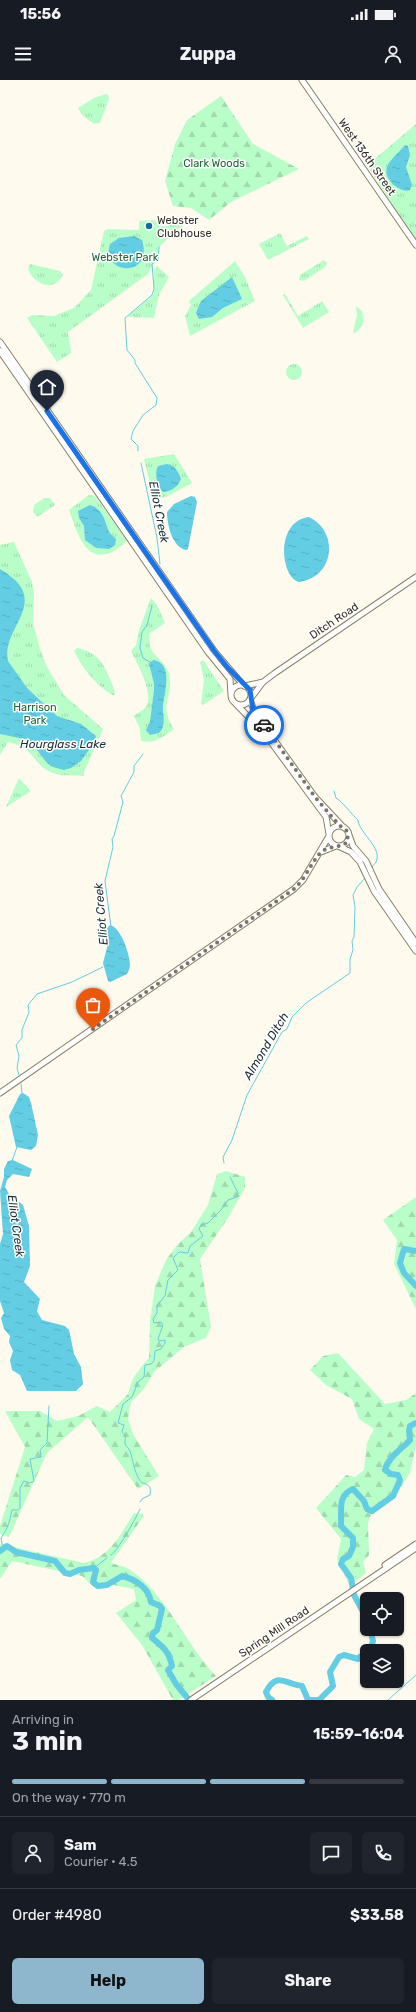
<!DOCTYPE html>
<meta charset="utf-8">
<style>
:root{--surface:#171b24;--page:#20242c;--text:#f1f3f6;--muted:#9ea1a6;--line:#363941;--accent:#8eb6cd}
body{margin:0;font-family:Rubik,sans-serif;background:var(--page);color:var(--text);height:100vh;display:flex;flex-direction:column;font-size:15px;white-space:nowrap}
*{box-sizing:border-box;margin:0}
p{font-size:13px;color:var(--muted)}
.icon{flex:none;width:22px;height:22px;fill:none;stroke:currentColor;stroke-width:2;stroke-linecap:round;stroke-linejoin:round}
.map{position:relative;height:1620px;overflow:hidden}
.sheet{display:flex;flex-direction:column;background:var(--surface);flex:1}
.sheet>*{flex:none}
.controls{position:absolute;left:360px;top:1512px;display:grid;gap:8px}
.controls a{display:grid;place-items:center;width:44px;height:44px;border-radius:6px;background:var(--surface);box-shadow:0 1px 3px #0004;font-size:20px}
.pin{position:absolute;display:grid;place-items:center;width:34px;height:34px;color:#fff;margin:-41px -17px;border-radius:50% 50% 50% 0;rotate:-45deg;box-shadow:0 0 4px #0007}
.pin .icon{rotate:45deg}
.courier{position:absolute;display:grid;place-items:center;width:40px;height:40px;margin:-20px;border:3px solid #1a73e8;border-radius:50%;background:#fff;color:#222;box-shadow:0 1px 5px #0007}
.headline em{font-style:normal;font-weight:700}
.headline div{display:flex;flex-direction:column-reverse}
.headline{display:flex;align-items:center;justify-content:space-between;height:68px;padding:0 12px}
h1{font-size:26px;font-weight:700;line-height:30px}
.bar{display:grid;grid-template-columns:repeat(4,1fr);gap:6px 4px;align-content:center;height:48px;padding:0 12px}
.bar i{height:5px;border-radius:3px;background:var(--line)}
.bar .selected{background:var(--accent)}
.bar p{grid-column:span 4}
.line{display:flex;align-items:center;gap:10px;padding:0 12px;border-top:1px solid var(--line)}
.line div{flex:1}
.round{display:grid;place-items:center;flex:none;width:42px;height:42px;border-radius:6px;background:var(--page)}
.cta{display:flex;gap:8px;margin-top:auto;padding:8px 12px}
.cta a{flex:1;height:46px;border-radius:6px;background:var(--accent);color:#111;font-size:16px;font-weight:700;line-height:46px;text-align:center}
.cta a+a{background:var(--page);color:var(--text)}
.status{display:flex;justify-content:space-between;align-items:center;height:28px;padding:0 20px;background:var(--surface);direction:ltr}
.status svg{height:11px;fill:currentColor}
header{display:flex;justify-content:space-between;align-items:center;height:52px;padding:0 12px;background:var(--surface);font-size:18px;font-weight:700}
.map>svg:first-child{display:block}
</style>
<div class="status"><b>15:56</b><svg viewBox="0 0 49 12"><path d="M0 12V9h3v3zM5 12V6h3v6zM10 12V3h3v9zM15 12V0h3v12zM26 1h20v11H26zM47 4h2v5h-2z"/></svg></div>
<header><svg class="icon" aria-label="menu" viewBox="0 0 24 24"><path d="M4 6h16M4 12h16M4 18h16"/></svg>Zuppa<svg class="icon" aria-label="person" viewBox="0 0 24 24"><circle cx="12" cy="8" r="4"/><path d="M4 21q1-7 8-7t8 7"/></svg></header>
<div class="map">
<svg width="416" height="1620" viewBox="0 0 416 1620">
<defs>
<pattern id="forest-firs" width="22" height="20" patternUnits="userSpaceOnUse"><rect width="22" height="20" fill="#b9fdc9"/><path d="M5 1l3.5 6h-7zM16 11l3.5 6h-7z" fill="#a0d9ac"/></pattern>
<pattern id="park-tufts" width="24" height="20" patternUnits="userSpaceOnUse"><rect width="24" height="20" fill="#b9fdc9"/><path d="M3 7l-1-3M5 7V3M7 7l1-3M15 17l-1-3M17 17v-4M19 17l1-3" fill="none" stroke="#a0d9ac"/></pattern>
<pattern id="water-ripples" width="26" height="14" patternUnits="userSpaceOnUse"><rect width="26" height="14" fill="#62cde3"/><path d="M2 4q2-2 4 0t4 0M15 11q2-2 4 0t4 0" fill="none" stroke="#56b0c2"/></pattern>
</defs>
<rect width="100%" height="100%" fill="#fefaee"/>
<path fill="url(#forest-firs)" d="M221,16L253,64L299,89L231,122L209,140L191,128L173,126L165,101L175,64L187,40Z
M226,1091L245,1097V1108L228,1138L200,1179L211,1247L206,1258L184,1267L154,1292L144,1309L131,1322L128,1339L133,1354L159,1396L138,1409L88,1337L47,1373L9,1457L0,1454V1446L25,1367L5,1331H40L57,1341L78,1336L97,1326L110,1332L128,1314L133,1298L149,1277L150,1241L155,1206L166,1180L177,1165L191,1152L208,1125L217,1094Z
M416,1117V1229L394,1184L397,1160L383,1140Z
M338,1273L385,1324L406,1320L416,1313V1365L410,1393L394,1418L371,1435L368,1443L369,1475L363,1482L366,1493L350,1506L337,1479L341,1459L316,1428L346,1395L355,1397L364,1390L367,1363L374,1349L359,1339L352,1319L326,1305L310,1290L323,1276Z
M134,1433L143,1434V1437L111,1483C117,1485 124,1486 129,1489C165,1512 186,1565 216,1596L179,1620H173L142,1565L116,1533L136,1520L134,1509L113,1505L96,1509L82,1496L12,1481L0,1499V1464L84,1483C111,1476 120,1455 134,1433Z"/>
<path fill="url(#park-tufts)" d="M106,14L108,15L109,19L100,43L94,44L82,35L78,28L94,18Z
M416,44V162L369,88L371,82Z
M173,138L188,141L161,165L148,194L68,252L71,273L57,282L27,238L32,235L54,236L74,228L91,210L104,151L107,149L139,150V141L154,140L159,146H168Z
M280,153L287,166L307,156L309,159L268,180L259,164Z
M324,180L327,183L325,187L304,201L299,200L300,195Z
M235,181L245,197L255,221L190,256L185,236L191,225L189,221Z
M30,184L60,191L63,195C54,213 33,204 28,189Z
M157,186L169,197L159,215L154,238L129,237L128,236L154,214V190Z
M285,214L298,236L322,221L329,232L303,248L283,215Z
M356,226L362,231C365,240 363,248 355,253L353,252L357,235Z
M286 292a8 8 0 1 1 16 0a8 8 0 1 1-16 0Z
M174,374L192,403L166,417L157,419L152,413L144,379Z
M89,415L95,416L127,461C122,465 117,470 112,472C84,485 76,448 69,430Z
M44,418H50L55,425L37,437L33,432L34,425Z
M14,462L32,502L34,513L33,543L40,569L47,587L64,615L103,649L84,692V696C74,695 60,697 50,692C31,682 35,668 8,662L0,675V465Z
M151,518L157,525L165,543L149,554C150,557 149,562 150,566C154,578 167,582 169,595C174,618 157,624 174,649C163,657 155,664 141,661L140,649L134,636C137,633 142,631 145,628C156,617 137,583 131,571L136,565L139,550Z
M77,568C96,572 103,581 110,599C112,604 115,609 115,615H112C95,604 83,589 74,571Z
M203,580L224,611L203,625L201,624L204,600L200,582Z
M19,698L30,710V712L6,727Z"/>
<path fill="url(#water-ripples)" d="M405,65L408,66L410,75L406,87L412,105L410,110C404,112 400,109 395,106C375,88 394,79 405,65Z
M134,156L142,160C154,199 100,195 110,164L119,158Z
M232,197L242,219L223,228L212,237L199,239L196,233L201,221Z
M167,384C175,385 179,393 181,399C178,407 170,412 163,412C157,406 154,393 158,386Z
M191,416L195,417L197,422L188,469L186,470C172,467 167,444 167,432L174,424Z
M90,425C103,429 105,441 109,452C111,455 114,457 116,459L115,465L109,469L96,468L85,460L84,446L79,438L78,431Z
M309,437C340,452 334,498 299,502C280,497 275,441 309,437Z
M0,489C6,492 10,496 15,500C43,527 1,551 8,581L27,608L57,636L81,644L96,656L94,663L81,681L71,688L64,690L53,687L47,683L29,660L0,654Z
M154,580C174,584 164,613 163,626C162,636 167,645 159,653L150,655L146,650L150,642L154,610V603L149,584L150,582Z
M110,845C121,847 130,875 130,885C130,888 128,892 127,894L110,902L108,901L103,883L108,864L107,848Z
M23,1013L29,1017L31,1023L38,1055L36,1066L31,1070L16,1067L9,1036L20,1014Z
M13,1080L32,1089L29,1097L13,1094L7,1100L5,1107L9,1114L23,1125L29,1146L30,1186L24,1202L40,1219L37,1231L42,1240L65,1246L69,1250L74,1274L81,1287L83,1304L76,1311H27L20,1295L12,1290L10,1280L13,1271L9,1262L10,1256L4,1249L1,1238L4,1233L0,1221V1164L3,1154L0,1111L4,1097V1089L8,1081Z"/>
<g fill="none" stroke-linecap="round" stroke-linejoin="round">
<path stroke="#62cde3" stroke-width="1" d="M138,371V366L131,359L133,351L143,335L156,325L157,318L135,283V280L127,270L125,238L152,215L154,209L152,184L158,180L159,167
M141,383L157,458L160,484
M150,582L143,578L140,568L142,552L147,545L152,526
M334,711L336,718C341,720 352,735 358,740C359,753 383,768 376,782C375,784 373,785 372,787
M111,847L105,801L113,767L112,759L114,756L123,722L121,716L134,692V686L143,674
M19,995L17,988L19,976L16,965L22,958V950L29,932L28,925L37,914L72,902L103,887
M21,1004L22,1013
M12,1081L17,1067
M224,1083L223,1077L232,1060L247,1015L282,952L287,949L292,937L306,923L350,893V879L353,870L352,861L354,857L355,827L353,815L357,807L365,798
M140,1422L142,1419L150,1415C152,1400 143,1407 139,1399C134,1391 133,1380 130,1371C129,1368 126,1367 125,1363C125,1358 127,1356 122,1352L124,1345L118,1343L123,1324L132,1317L138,1302L144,1297L145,1285L151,1284L154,1281L155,1271L161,1269L165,1263V1260L159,1261L158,1259L163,1245L161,1242L154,1243L153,1239L157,1233V1226L165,1216L168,1200L178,1190L173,1178L179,1172L188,1173L190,1166L203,1156L199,1149L201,1145L208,1143L221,1130L228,1120L237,1117L238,1113L230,1097
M5,1466L2,1464L1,1458C9,1446 9,1443 12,1430H18L20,1428V1408L24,1401L30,1403L34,1401L30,1379L41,1377L40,1370L47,1363L49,1326
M111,1475C118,1471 136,1438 140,1429
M94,1488L107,1478
M388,1620L416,1595"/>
<path stroke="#62cde3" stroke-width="6" d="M416,1171L404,1169L400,1183L404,1193L416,1206
M0,1471L7,1466L16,1472L55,1481L65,1493L70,1494L79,1490L94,1488L96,1490L93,1502L98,1506L107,1505L122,1496C135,1499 149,1508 151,1522L160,1526L162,1529L157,1550L153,1553L152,1558C163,1567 169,1571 172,1586L168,1590L176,1604L189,1620
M367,1539L354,1515L351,1498L341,1484L343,1479L349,1476L353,1467V1458L341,1446C342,1431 337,1415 353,1409L364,1421L367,1429L372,1431L393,1416L400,1400L398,1395L391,1394L385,1390C388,1377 401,1370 410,1360L409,1351L410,1346L416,1343
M272,1620L268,1617L266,1612C277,1591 285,1604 302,1606L308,1620H317
M319,1620L333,1606L330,1592L339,1577L344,1575L358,1579L371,1567L373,1561L370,1549"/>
<defs>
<path id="secondary" d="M302,0L416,165
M0,262L215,572L244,606
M0,271L208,572L230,599L231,615
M231 615a10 10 0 1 1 20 0a10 10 0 1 1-20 0Z
M245,606L263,602
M251,618L263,602L275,593L416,497
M250,620L255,633L315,717L343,747
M236,624L265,654L326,737L329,754
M329 756a10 10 0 1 1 20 0a10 10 0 1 1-20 0Z
M349,755L353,766L366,781L379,809L416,863
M338,766L351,772L360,782L374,811L416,871
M321,772L336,766
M0,1013L294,809L303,800L329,756
M385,1485L416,1464
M191,1620L416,1468"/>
</defs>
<use href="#secondary" stroke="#8a8066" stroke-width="7"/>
<use href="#secondary" stroke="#fff" stroke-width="5"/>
</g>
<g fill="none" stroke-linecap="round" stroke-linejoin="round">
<path stroke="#79756a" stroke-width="4" stroke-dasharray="0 7.2" d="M93,949L294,809C305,799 310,785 320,773C328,765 341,769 348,761L347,751L339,745L315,717L264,645"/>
<path stroke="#1a73e8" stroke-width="5" d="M47,331L215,572L228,588L250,610L253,630L264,645"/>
</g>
<circle fill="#166b9b" stroke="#fff" stroke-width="1.5" cx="149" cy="146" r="4"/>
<g text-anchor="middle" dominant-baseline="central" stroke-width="3" stroke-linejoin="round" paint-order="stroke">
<g font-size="11" fill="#322e23" stroke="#fff">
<text transform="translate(367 77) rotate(55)">West 136th Street</text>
<text transform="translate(334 541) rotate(-34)">Ditch Road</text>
<text transform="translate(274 1552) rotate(-34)">Spring Mill Road</text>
</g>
<g font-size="11" fill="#1b6738" stroke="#fff">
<text x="214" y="83">Clark Woods</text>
<text x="125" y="177">Webster Park</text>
<text x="35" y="627">Harrison<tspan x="35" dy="13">Park</tspan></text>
</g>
<g font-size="11" fill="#322e23" stroke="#fff" text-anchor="start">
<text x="157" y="140">Webster<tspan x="157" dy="13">Clubhouse</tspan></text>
</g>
<g font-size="12" font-style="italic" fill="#1a2d31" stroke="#fff">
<text transform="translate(159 432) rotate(79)">Elliot Creek</text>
<text x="63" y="664">Hourglass Lake</text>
<text transform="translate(101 834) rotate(-95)">Elliot Creek</text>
<text transform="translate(266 966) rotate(-59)">Almond Ditch</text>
<text transform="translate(16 1146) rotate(82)">Elliot Creek</text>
</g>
</g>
</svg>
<div class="controls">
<a><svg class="icon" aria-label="locate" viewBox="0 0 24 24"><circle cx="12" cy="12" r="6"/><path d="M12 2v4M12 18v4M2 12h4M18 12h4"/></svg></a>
<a><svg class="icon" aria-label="layers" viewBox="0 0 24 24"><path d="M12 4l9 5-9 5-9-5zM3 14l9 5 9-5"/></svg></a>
</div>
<div class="pin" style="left:93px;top:949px;background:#ea580c"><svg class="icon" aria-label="bag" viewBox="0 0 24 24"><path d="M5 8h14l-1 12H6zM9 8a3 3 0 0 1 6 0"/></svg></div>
<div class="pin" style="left:47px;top:331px;background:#1f2937"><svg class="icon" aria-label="home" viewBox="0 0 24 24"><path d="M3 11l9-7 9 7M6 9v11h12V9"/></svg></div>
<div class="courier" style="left:264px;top:645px"><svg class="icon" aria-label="car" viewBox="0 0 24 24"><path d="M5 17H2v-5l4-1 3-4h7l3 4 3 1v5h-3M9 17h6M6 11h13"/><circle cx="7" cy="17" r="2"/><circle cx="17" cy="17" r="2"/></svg></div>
</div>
<section class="sheet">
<div class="headline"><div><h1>3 min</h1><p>Arriving in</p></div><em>15:59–16:04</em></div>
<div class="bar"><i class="selected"></i><i class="selected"></i><i class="selected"></i><i></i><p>On the way · 770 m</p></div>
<div class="line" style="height:72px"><a class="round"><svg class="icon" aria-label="person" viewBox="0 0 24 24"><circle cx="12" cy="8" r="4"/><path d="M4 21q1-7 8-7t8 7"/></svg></a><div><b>Sam</b><p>Courier · 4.5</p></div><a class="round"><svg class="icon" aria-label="chat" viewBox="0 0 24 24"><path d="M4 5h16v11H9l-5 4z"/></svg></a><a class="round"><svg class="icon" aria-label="phone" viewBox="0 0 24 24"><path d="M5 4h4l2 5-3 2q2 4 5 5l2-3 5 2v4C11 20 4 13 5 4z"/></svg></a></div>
<div class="line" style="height:52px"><div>Order #4980</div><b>$33.58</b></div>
<div class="cta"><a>Help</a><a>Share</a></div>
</section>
